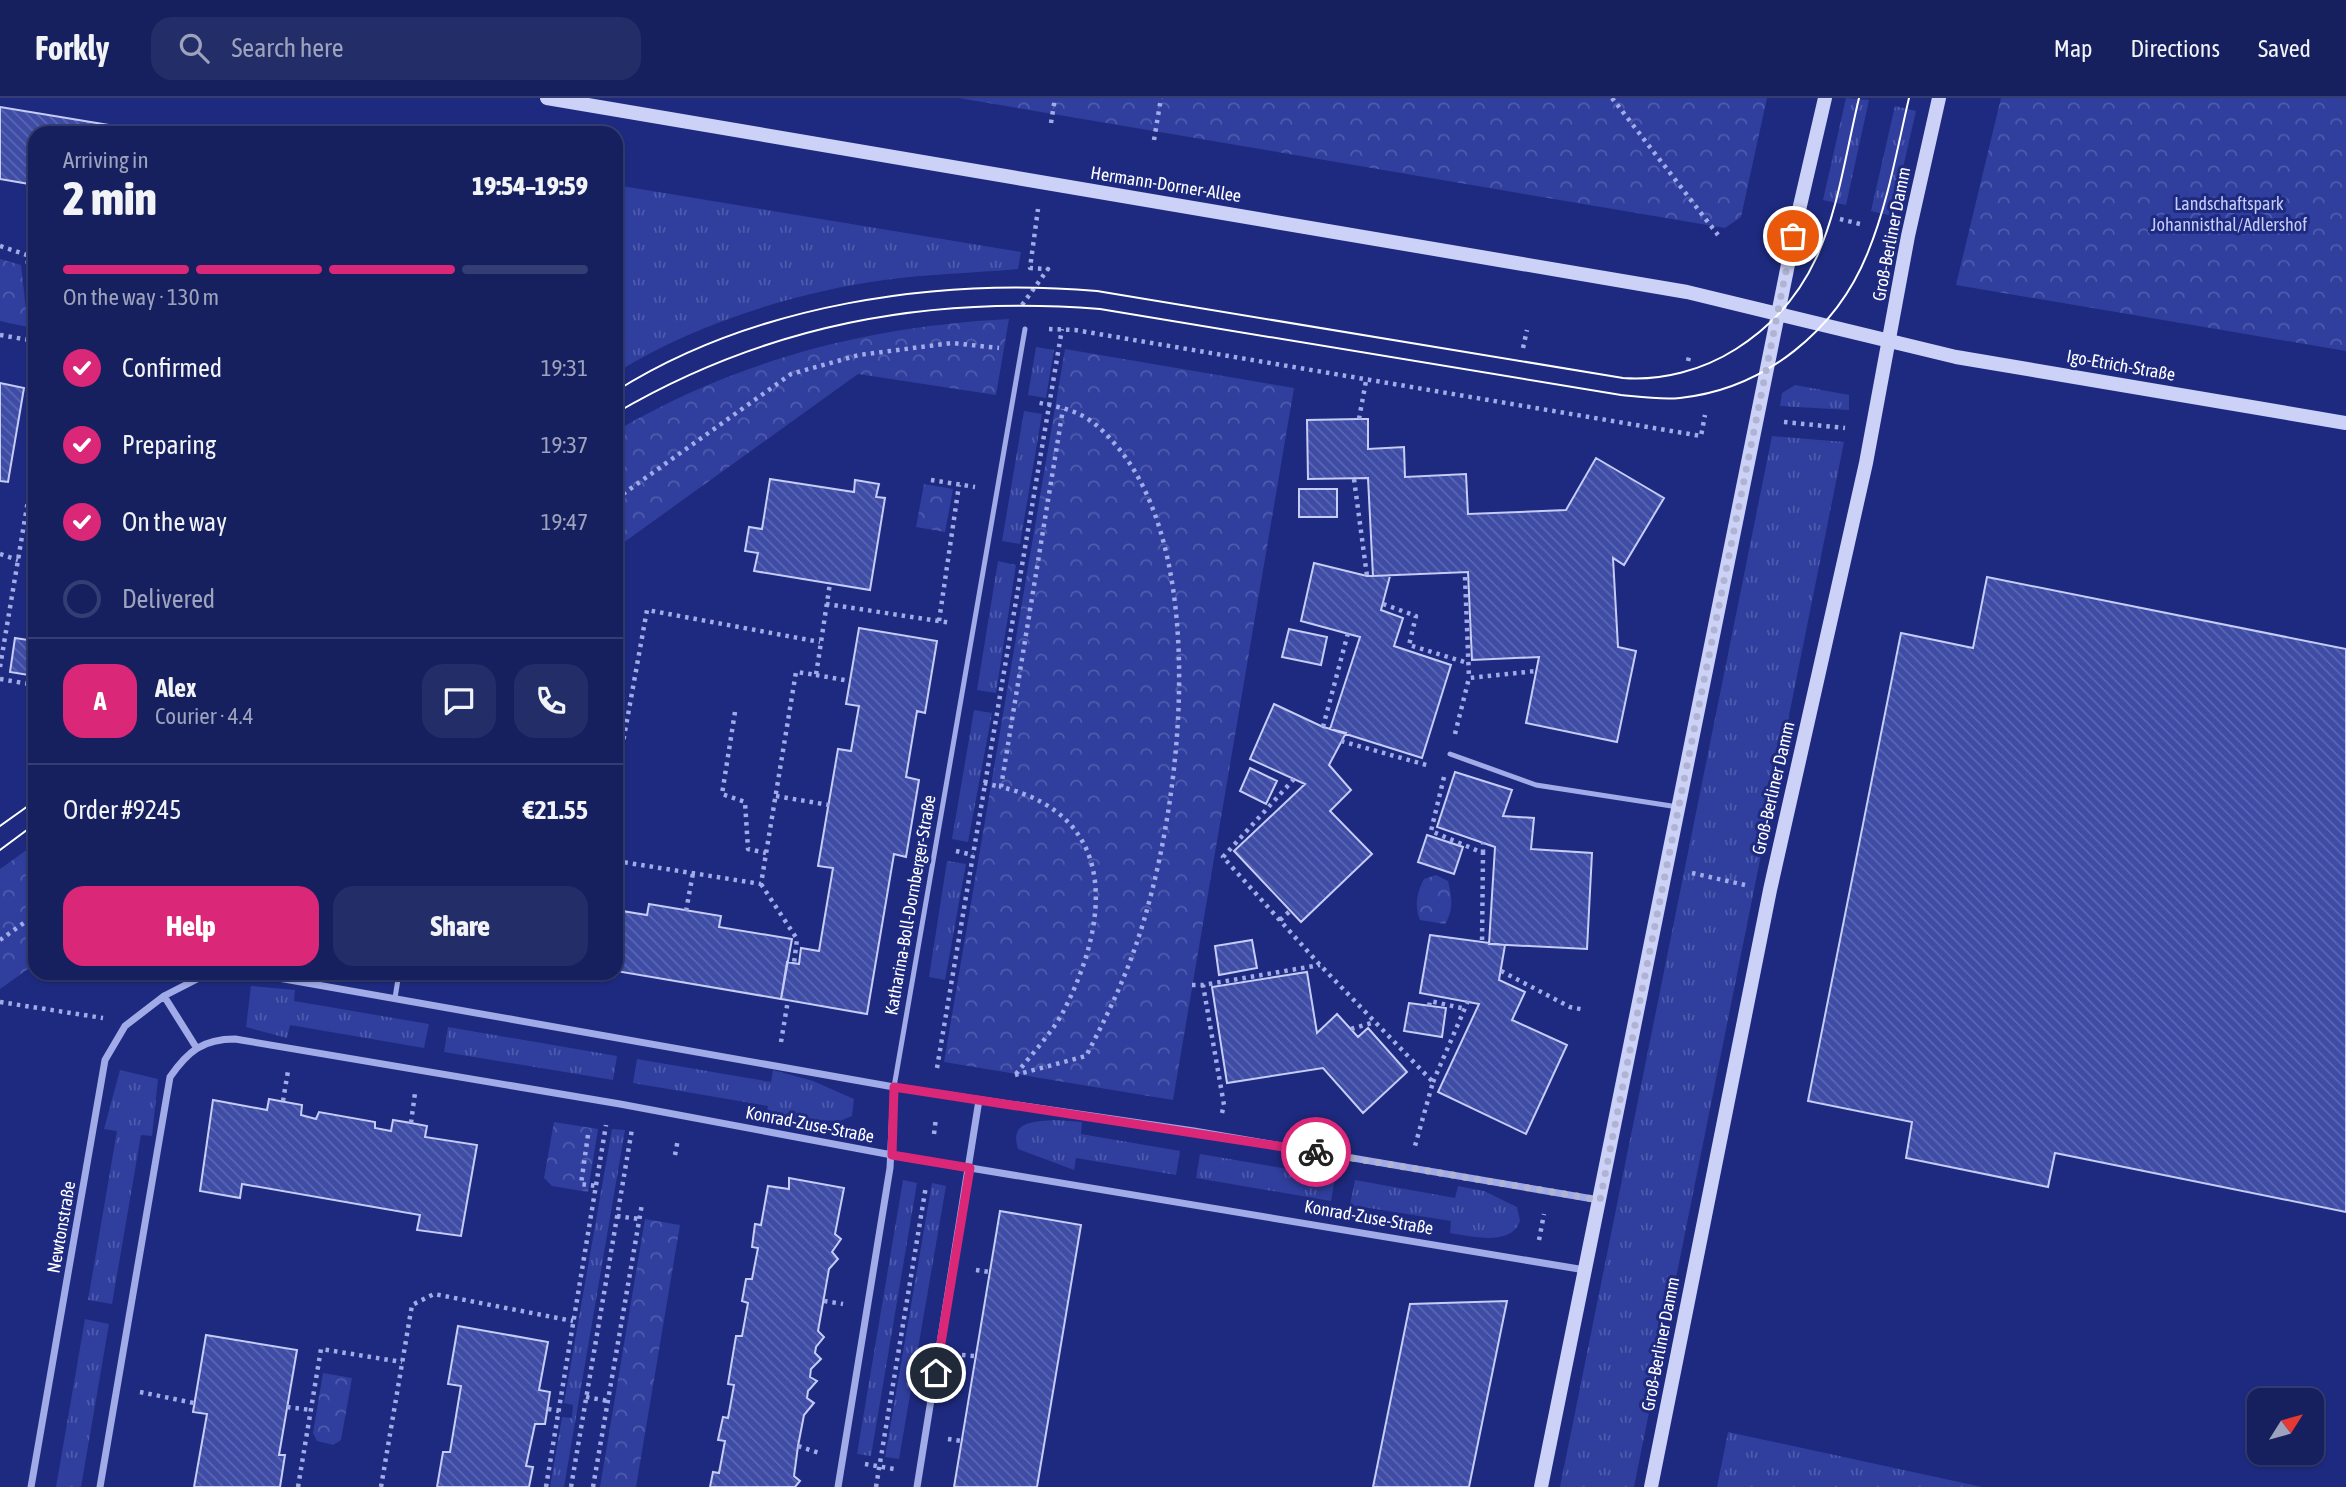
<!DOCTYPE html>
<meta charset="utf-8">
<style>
:root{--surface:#16205f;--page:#232d68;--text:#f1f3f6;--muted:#9ea3bd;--line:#353e74;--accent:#db2777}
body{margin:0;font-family:"Asap Condensed",sans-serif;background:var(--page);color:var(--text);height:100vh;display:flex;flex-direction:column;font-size:26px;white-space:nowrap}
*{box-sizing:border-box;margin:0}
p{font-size:23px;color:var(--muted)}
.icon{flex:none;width:38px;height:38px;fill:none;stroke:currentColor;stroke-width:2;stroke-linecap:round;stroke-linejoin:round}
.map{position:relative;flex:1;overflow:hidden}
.sheet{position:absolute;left:28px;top:28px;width:595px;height:854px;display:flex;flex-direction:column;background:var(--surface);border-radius:21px;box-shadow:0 2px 5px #0004,0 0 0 2px var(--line)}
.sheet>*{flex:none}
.needle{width:46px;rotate:53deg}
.fabs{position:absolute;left:2247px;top:1290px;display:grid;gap:14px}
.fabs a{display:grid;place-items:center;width:77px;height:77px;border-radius:14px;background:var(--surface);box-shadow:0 2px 5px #0004,0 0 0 2px var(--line);font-size:35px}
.pin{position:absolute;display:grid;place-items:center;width:60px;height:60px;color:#fff;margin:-30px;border:4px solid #fff;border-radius:50%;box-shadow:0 2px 7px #0007}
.courier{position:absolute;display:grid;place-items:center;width:70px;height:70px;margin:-35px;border:5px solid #db2777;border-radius:50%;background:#fff;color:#222;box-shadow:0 2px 9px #0007}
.overview em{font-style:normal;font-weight:800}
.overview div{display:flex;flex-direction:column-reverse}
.overview{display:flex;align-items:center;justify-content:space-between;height:119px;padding:0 35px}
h1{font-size:46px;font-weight:800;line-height:52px}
.bar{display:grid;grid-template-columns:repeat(4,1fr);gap:10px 7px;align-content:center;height:84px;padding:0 35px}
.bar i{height:9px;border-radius:5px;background:var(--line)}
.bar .active{background:var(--accent)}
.bar p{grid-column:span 4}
.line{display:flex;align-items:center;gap:18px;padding:0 35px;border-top:2px solid var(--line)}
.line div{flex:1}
.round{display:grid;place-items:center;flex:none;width:74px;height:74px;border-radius:21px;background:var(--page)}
ol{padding:0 35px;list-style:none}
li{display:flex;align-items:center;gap:21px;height:77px}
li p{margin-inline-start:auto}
li .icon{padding:7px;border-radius:50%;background:var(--accent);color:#fff;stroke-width:4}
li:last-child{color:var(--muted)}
li i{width:38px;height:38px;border:4px solid var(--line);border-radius:50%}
.action{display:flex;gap:14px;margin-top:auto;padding:14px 35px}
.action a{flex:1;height:80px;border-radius:21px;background:var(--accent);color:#fff;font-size:28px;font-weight:800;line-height:80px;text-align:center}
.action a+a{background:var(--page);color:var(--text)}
header{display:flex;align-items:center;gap:42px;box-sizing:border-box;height:98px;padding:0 35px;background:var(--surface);border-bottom:2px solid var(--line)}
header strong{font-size:33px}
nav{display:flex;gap:38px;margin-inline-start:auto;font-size:24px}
.search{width:490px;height:63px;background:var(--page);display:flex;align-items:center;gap:18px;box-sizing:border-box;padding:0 24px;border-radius:21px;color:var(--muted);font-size:26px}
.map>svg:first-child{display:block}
</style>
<header>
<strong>Forkly</strong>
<div class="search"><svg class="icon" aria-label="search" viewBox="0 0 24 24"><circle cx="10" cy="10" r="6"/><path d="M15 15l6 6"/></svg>Search here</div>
<nav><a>Map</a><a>Directions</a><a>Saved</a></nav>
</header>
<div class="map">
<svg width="2346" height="1389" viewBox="0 0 2346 1389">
<defs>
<pattern id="grass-tufts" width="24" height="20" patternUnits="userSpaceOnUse" patternTransform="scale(1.75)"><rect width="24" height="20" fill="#303f9e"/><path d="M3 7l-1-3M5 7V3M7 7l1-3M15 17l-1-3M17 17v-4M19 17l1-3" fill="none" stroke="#4f5cad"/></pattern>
<pattern id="forest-crowns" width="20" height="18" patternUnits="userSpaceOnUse" patternTransform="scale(1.75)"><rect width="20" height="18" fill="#303f9e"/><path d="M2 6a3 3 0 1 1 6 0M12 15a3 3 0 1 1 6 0" fill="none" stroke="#4f5cad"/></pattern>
<pattern id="building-back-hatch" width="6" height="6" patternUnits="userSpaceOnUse" patternTransform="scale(1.75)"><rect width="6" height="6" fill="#3e4ca5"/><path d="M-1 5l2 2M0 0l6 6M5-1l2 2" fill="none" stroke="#5b67b2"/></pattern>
</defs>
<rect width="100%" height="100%" fill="#1e2a7f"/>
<path fill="url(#grass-tufts)" d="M1846,0L1869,2L1846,107L1823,102Z
M1895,8L1916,13L1892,118L1871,113Z
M616,87L1021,154L1018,171C974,175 928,176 884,182C796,194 691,227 616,275Z
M1036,249L1054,252L1046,300L1028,297Z
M1795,287L1849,297V312L1780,308L1782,295Z
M1024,313L1042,316L1020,446L1002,443Z
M1772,338L1844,344L1634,1389H1560Z
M998,463L1016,467L996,595L977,592Z
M974,612L992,615L968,744L952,741Z
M947,763L966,766L945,882L929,879Z
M251,888L295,892L294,903L429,926L424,950L290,927L287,940L246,929Z
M448,929L617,958L613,982L444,954Z
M637,961L771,984L773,972L813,983L854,1001L852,1018L840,1023L766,1020L768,1008L633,985Z
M120,972L158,981L152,1038L141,1037L112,1206L88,1202L117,1033L104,1031Z
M1055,1022L1082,1024L1081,1036L1180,1053L1176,1077L1076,1060L1074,1072L1018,1051C1009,1022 1035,1024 1055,1022Z
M612,1031L625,1032L564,1389H550L562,1319L572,1320L573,1307L564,1305Z
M1200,1056L1335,1079L1331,1103L1196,1080Z
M903,1082L917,1085L871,1358L857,1356Z
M1355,1082L1455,1100L1458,1088L1484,1093L1517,1109L1520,1123C1511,1149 1471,1138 1450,1135L1451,1123L1350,1107Z
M932,1085L946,1088L899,1361L885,1359Z
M85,1221L109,1226L81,1389H56Z
M1728,1334L1982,1389H1717Z"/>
<path fill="url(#forest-crowns)" d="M959,0H1767L1741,119L1725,130Z
M2001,0H2346V253L1956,187Z
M0,161L21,167L28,229L0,223Z
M1009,221L996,297L858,276L616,450V333C737,262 869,228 1009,221Z
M1065,251L1294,290L1173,1002L944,964Z
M924,386L953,391L945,434L916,429Z
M35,746V866L0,891V771Z
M1436,777L1448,783C1452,800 1454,811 1445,826L1420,822C1414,808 1417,794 1424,781Z
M554,1024L598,1031L588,1094L552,1088L544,1080Z
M645,1121L680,1127L636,1389H600Z
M323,1275L352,1280L341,1342L333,1347L317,1343L313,1335Z"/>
<path fill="url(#building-back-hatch)" stroke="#c5ccf6" stroke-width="2" d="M0,9L133,31L158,35H35V87L0,81Z
M0,285L24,290L8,384L0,383Z
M1359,321H1368V351L1404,349L1405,379L1466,376L1468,416L1566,412L1596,360L1664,400L1624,467L1613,460L1618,549L1636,553L1617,644L1526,625L1539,559L1472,562L1468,474L1373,478L1368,380L1308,381L1307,322Z
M770,381L854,394L855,382L879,386L876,399L885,400L870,492L754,473L758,455L745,453L749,429L762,431Z
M1299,391H1337V419H1299Z
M1314,465L1367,478H1390L1381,512L1403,520L1394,548L1451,567L1422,660L1330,631L1360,539L1301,523Z
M1987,479L2346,551V1114L2055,1055L2048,1089L1906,1060L1912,1024L1808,1003L1901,535L1973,550Z
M859,530L937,543L925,615L917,613L906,679L919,682L906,759L894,756L867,916L781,901L787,864L799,866L801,850L819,853L833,770L818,768L838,651L851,653L859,608L846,606Z
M1289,531L1327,539L1321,567L1282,559Z
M15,540L35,543V578L10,574Z
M1274,606L1323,629L1346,635L1329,667L1351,692L1330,713L1372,756L1301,824L1234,753L1305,686L1250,661Z
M1250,670L1277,683L1266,706L1240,693Z
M1455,674L1512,692L1503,718L1534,720L1531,751L1592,755L1587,851L1489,846L1495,749L1437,729Z
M1427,737L1463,749L1454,776L1418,764Z
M649,806L721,818L719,829L792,841L781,901L616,873V812L647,817Z
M1430,837L1505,847L1499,882L1525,894L1512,922L1567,947L1526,1036L1438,994L1479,906L1420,895Z
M1252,842L1257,870L1219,877L1215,848Z
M1307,874L1317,935L1337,916L1358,939L1368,930L1407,974L1363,1015L1323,970L1227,985L1212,889Z
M1409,905L1446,910L1442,939L1404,933Z
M269,1001L302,1007L301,1017L316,1021L319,1014L375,1024V1030L391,1033L393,1022L411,1025L427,1028L425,1039L477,1047L461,1138L417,1132L420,1117L242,1086L240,1100L200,1093L213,1002L267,1012Z
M789,1080L844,1090L835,1136L841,1141L832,1154L838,1161L829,1171L818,1233L824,1239L816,1249L815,1255L821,1261L811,1271L810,1279L817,1283L808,1293L807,1300L814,1305L804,1317L798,1348L794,1378L800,1383L795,1389H710L713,1374L719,1375L725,1343L718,1342L723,1319L728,1320L734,1287L728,1286L736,1238H742L748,1205L742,1203L746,1181H752L758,1150L752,1149L755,1126L761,1127L768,1088L789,1091Z
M1000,1113L1081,1127L1037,1389H954Z
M1507,1203L1469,1389H1373L1410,1206Z
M458,1228L548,1244L539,1292L550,1294L545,1326H535L526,1368L533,1369L529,1389H437L443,1354H450L461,1288L448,1286Z
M206,1237L297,1252L279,1357H285L280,1389H194L207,1316L193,1314Z"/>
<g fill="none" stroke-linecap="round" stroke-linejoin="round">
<path stroke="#a1abe8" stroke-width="4.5" stroke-dasharray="3.5 5" stroke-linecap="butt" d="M1612,0L1718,137
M1051,25L1055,0
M317,35L318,29
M1154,42L1161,0
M1840,121L1864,127
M0,148L27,157L35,235
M1022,207L1048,171L1030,170L1038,111
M1049,231L1075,232L1701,338L1705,317
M0,237L35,243
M1523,250L1527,232
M1688,263L1690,255
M1359,321L1366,283
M1784,324L1845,330
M1354,381L1367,478
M931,382L975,389
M616,401L791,276L859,257L952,245L999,250
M0,456L18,462
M1465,479L1469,580
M826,506L952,525
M1383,506L1416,518L1409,547L1468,565
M939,523L959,387
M0,569L35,361
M816,577L850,583
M0,581L35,587
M735,614L722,696L745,704L748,751L766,755
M1323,629L1348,535
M616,636L624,637
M1455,636L1469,580L1536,573
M1341,643L1430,668
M1444,679L1431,733L1483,755L1482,846
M1294,681L1223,759L1320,867L1433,984L1415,1048
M616,683L647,512L820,544
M984,685L1001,689
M776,698L829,707
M956,753L973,757
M1483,755V744
M616,763L761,786L796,574L816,577L830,485
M1692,775L1745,787
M761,786L797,841L794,865
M686,813L693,775
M1280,822L1290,813
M0,842L35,817
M1501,873L1570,909L1585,912
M1192,887H1203
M0,904L103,920
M1429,908L1430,903L1466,911
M1351,931L1375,924
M781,944L788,902
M937,970L1062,231
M1016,976C1031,957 1050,937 1062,916C1109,827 1122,718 1001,689L1063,311
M1015,977L1086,958C1105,922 1123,885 1136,847C1181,717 1211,466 1120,352C1109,339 1097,325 1081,317C1067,310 1050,307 1035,304
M1433,984L1468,903
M283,1003L288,973
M1222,1015L1224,1007L1203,887L1320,867
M411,1025L415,995
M934,1036L936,1020
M588,1037L581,1086L596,1088
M675,1057L678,1041
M617,1118L639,1121
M1539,1142L1544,1116
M976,1172L989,1174
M824,1203L843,1206
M962,1257L975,1258
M140,1294L194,1305
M586,1299L608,1303
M287,1309L311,1312
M548,1311L559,1313
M948,1341L961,1343
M798,1348L819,1355
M865,1366L894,1371
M298,1389L321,1251L402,1264
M381,1389L412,1207L434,1196L573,1223
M546,1389L606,1027
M571,1389L632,1031
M593,1389L642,1106
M876,1389L926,1088"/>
<path stroke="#a1abe8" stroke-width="5" d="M1450,656L1536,687L1678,709
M395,900L399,875
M894,989L1025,231"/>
<path stroke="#a1abe8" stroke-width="7" d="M250,875L894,989L1194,1033L1599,1102
M164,898L196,949
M31,1389L105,962L125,928L164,898L201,879L235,875
M100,1389L170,979C188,953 203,941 235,941L620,1006L892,1057L1585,1172
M838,1389L890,1070L894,989
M917,1389L979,1002"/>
<path stroke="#ccd1f7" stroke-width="14" d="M547,0L1687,194L1956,259L2346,325
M1541,1389L1799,112L1825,0
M1651,1389L1770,792L1866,365L1908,138L1939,0"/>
<path stroke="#fff" stroke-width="2" d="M616,293C754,206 938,179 1097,193L1623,280C1662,283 1703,272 1736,251C1831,191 1835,101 1859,0
M616,315C766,227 927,197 1100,211L1621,297C1641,299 1661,302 1680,300C1765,291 1837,232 1868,154C1888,105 1897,51 1909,0
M0,728L35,703
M0,752L35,726"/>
</g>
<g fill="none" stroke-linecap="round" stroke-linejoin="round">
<path stroke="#b0b4d2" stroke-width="7" stroke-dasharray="0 12.6" d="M1316,1054L1600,1102L1793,138"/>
<path stroke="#db2777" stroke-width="9" d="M936,1275L970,1070L892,1057L894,989L1316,1054"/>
</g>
<g text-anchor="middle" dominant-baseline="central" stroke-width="6" stroke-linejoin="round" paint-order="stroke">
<g font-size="18" fill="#fff" stroke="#1e2a7f">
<text transform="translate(1166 86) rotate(9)">Hermann-Dorner-Allee</text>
<text transform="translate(1891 136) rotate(-79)">Groß-Berliner Damm</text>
<text transform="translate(2121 267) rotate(10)">Igo-Etrich-Straße</text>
<text transform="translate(1773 690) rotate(-77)">Groß-Berliner Damm</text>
<text transform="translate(910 807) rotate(-80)">Katharina-Boll-Dornberger-Straße</text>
<text transform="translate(810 1026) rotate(11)">Konrad-Zuse-Straße</text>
<text transform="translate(1369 1119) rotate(10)">Konrad-Zuse-Straße</text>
<text transform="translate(61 1129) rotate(-80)">Newtonstraße</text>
<text transform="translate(1660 1246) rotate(-79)">Groß-Berliner Damm</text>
</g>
<g font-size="18" fill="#c5ccf6" stroke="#1e2a7f">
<text x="2229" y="105">Landschaftspark<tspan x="2229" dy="21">Johannisthal/Adlershof</tspan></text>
</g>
</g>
</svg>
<div class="fabs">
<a><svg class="needle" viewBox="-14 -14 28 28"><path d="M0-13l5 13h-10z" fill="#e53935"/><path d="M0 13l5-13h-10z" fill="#9ea3bd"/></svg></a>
</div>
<div class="pin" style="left:1793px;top:138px;background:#ea580c"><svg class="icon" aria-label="bag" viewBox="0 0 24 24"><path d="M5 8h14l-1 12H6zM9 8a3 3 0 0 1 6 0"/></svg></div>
<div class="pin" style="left:936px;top:1275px;background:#1f2937"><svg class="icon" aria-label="home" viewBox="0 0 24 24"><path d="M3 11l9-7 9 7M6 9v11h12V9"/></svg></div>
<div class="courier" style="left:1316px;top:1054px"><svg class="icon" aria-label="bike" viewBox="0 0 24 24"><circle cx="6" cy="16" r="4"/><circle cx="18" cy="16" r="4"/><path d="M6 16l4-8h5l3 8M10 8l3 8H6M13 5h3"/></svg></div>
<section class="sheet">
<div class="overview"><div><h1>2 min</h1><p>Arriving in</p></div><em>19:54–19:59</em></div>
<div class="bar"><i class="active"></i><i class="active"></i><i class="active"></i><i></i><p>On the way · 130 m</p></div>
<ol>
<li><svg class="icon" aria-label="check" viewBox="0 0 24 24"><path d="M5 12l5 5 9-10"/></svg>Confirmed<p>19:31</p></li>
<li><svg class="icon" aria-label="check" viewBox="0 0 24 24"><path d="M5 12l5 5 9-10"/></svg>Preparing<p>19:37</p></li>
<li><svg class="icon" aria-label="check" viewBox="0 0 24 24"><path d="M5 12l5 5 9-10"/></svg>On the way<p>19:47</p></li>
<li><i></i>Delivered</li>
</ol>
<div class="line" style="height:126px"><b class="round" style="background:var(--accent);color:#fff">A</b><div><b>Alex</b><p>Courier · 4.4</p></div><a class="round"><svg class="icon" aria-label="chat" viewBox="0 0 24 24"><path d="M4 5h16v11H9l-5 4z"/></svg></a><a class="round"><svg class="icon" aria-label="phone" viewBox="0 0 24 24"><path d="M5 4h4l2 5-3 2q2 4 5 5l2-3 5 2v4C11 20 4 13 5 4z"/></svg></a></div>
<div class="line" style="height:91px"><div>Order #9245</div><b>€21.55</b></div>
<div class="action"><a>Help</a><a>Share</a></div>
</section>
</div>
